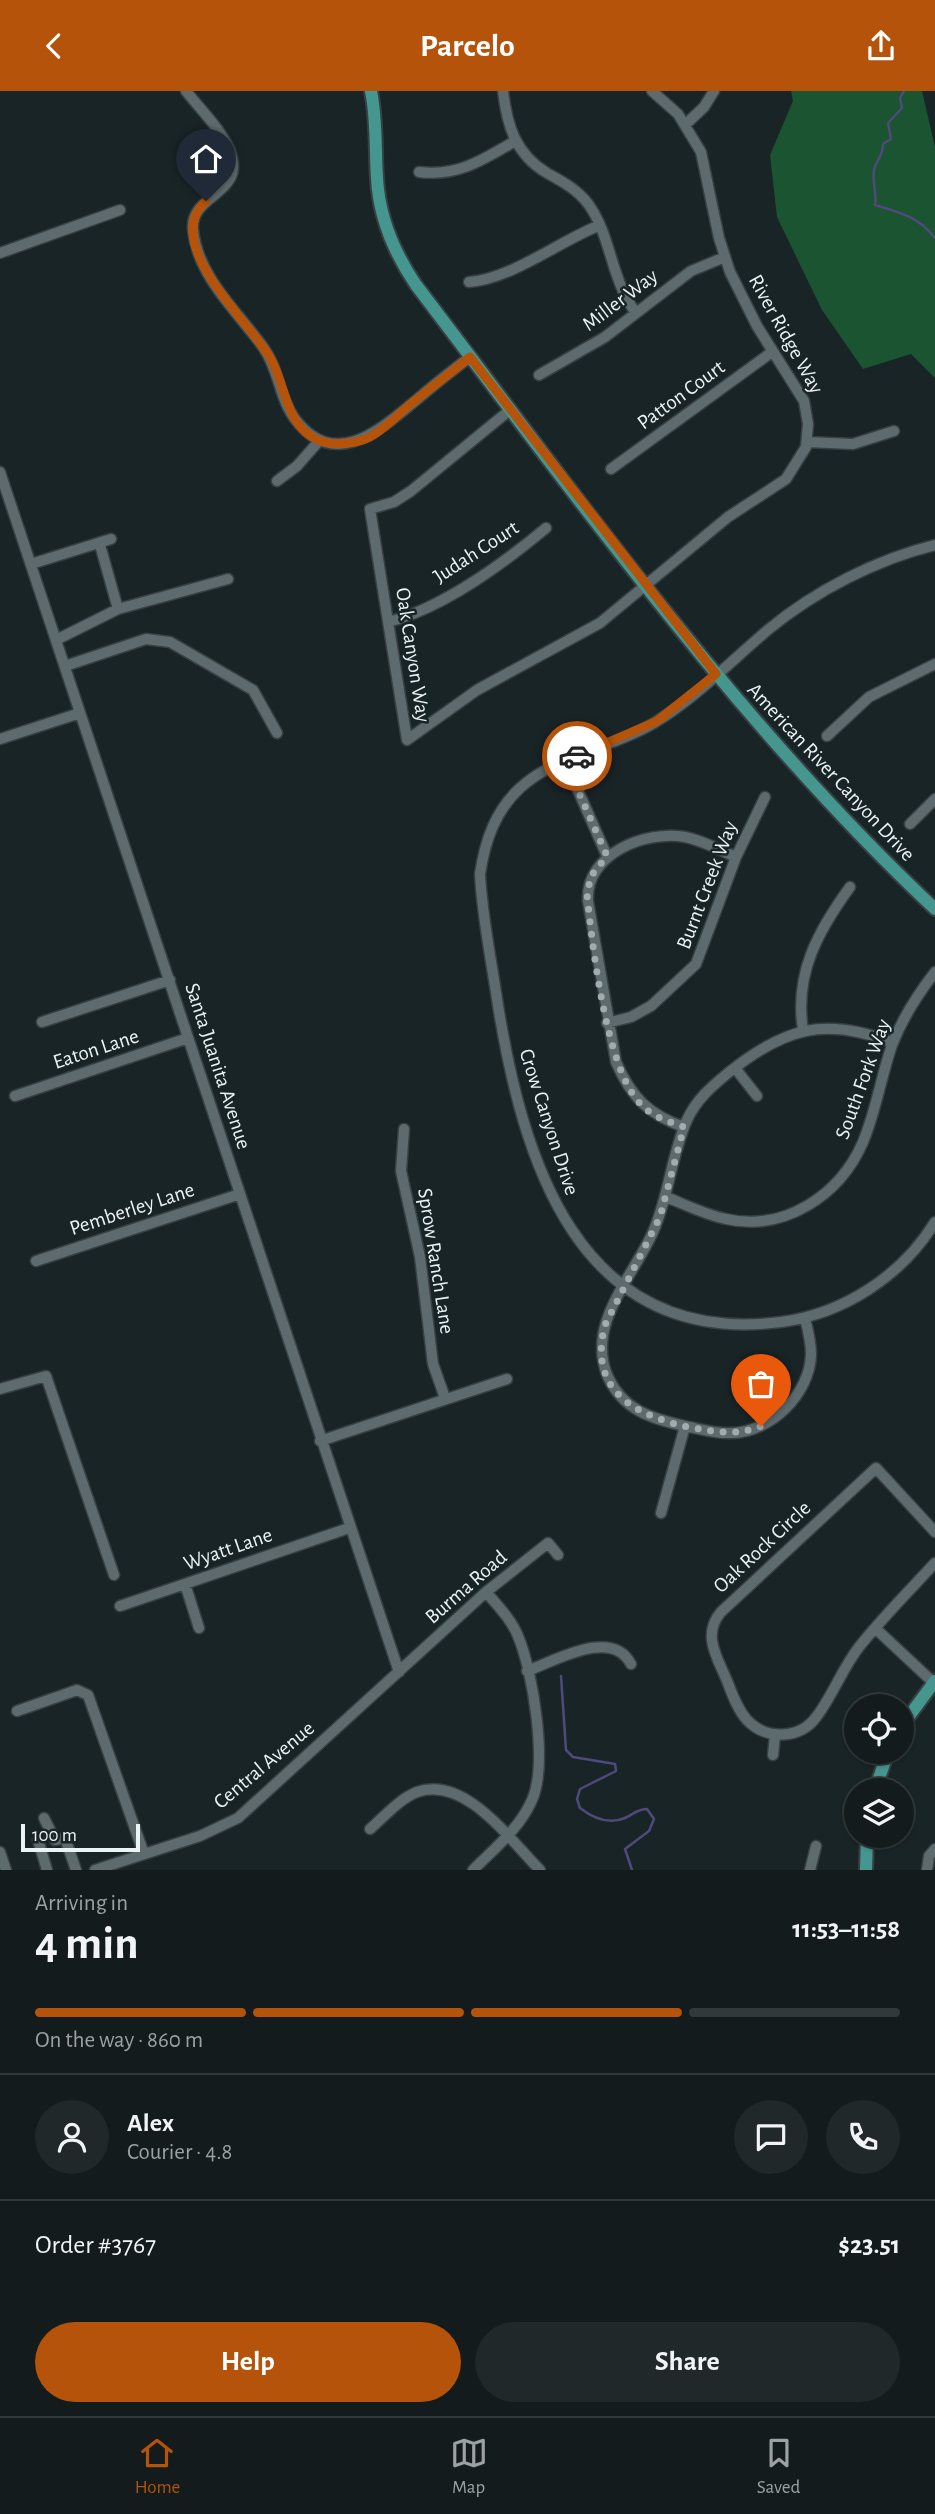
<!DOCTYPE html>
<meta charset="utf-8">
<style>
:root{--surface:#131b1d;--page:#20282a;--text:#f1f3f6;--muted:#9da1a4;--line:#32393b;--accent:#b45309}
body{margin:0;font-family:"Alegreya Sans",sans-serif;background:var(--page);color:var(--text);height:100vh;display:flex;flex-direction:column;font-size:26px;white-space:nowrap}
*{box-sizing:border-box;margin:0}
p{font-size:23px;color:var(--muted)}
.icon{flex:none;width:38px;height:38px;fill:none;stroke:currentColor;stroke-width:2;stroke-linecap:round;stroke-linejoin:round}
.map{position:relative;height:1779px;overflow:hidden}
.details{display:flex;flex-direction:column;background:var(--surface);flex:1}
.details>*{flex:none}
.buttons{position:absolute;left:844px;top:1603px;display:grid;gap:14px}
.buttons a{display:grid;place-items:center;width:70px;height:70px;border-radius:50%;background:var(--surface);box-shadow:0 2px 5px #0004,0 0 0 2px var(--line);font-size:35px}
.scale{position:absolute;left:21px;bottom:18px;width:119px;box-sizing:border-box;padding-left:7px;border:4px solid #ecf3f5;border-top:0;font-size:19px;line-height:24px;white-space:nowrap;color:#ecf3f5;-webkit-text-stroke:5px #192427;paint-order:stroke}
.pin{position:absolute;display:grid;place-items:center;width:60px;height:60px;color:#fff;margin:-72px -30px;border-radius:50% 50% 50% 0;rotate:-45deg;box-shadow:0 0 7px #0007}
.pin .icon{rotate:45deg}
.courier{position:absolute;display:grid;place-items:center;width:70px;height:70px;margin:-35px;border:5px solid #b45309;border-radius:50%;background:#fff;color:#222;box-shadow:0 2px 9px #0007}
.head em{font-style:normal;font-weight:700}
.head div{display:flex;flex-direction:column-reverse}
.head{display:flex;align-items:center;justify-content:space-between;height:119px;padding:0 35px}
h1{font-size:46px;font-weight:700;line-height:52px}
.bar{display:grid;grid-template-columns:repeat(4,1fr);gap:10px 7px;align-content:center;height:84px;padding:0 35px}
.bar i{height:9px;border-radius:5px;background:var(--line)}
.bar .active{background:var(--accent)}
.bar p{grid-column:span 4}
.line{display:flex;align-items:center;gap:18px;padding:0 35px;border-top:2px solid var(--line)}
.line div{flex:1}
.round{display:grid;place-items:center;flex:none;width:74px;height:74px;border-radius:37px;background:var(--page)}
.button{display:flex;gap:14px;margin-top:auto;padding:14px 35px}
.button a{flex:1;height:80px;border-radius:42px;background:var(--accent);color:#fff;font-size:28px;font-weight:700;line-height:80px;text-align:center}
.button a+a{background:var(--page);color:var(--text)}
header{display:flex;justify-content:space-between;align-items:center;height:91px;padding:0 35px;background:var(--accent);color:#fff;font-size:32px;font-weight:700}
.tabs{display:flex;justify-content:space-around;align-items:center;height:98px;border-top:2px solid var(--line);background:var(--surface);font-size:19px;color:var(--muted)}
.tabs a{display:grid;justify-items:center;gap:4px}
.tabs .active{color:var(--accent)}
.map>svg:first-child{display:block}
</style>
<header><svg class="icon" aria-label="back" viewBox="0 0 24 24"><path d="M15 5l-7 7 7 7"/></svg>Parcelo<svg class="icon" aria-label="share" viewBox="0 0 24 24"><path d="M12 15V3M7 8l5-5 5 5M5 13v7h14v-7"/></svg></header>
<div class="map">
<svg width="935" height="1779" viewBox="0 0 935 1779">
<rect width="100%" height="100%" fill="#192427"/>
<path fill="#1a5431" d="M791,0H922L935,56V287L911,263L863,278L822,219L777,126L770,64L793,10Z"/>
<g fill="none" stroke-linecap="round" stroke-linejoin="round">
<path stroke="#4f497c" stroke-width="2.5" d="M904,0L900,7L902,17L888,32L891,48L883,53C883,67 876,68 874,79C872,91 877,102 875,114C899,121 919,126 935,147
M561,1585L566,1659L573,1666L615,1673L616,1680L580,1698L577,1708L580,1717C593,1727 609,1734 625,1727C634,1723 637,1718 647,1718L654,1728L649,1740L625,1758L632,1779"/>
<defs>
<path id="minor" d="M186,0C200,18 221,38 230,60C247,104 189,103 193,139C198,186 237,220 263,256C279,278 279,307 295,328C336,382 383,336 420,306C436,292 453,279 470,266
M503,0C507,34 515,63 547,82C563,91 577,98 589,114C612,147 610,187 636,222
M686,33L704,16L714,0
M419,81C457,86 483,69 515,50
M0,162L120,119
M469,191C511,188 558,151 600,134
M539,284L605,246L691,180L725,166
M511,318L411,400L394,411L370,418L407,649L477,599L600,532L728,426L786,388L806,356L808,333L804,310L757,235L730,181L719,147L701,61L678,23L652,0
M807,351L853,353L894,340
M611,378L772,261
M0,381L399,1581
M277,390L297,375L319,350
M100,454L118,518
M935,454C877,468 815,500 769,538C732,569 696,607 654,632C611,658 557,663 520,697C495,720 485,750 480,783C482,825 491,867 497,908C522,1067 577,1257 781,1231C843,1223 902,1185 935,1131
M31,473L111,448
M388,531C441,518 504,472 546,437
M56,549L118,518L228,488
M65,575L146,548L170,551L253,599L277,642
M827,645L869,606L935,573
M0,648L80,622
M565,670L607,765
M910,733L935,708
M42,931L170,889
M607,932L631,926L651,915L696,873L736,766L765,706
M803,939C794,883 818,840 850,796
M735,977L757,1005
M15,1005L188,947
M684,1036C649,1024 631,1006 616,971L588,810C585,763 645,739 685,746C702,749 719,759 736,766
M404,1038L401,1080L420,1166L433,1273L445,1307
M666,1106C686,1114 706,1124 726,1128C785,1141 840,1104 863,1051C876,1020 881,986 892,954C902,928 918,903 935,881
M36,1170L240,1103
M805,1227C808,1239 811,1251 811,1263C810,1303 771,1341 732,1342C716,1343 700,1338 685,1335C652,1328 623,1319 608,1286C585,1234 633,1186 653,1141C669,1105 671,1065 687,1029C696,1009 711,996 728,982C784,937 825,925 893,952
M0,1298L46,1285L114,1484
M320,1350L507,1288
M661,1422L685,1335
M935,1441L876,1377L721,1521C703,1542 715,1563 725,1585C731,1599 736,1617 747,1629C766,1649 800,1649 817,1625C833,1604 842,1578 859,1556C882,1527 909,1500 935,1472
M185,1493L199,1537
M120,1515L349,1437
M875,1537L935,1593
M527,1580C555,1570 612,1536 631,1573
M17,1620L77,1599L88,1604L144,1763
M773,1664L775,1644
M44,1727L55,1749L65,1747L76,1779
M370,1738C384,1726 399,1708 417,1701C465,1684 510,1749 540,1779
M38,1749L47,1779
M0,1761L6,1779
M95,1779L200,1745L238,1727L486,1501L548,1452L558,1464
M473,1779C494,1758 520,1737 532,1709C548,1673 533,1581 518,1545C511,1528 498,1515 486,1501
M810,1779L816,1755
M927,1779L929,1765L935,1758"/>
<path id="major" d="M371,0C377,29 375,58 377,87C379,126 395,163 416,194C580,409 737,632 935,818
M901,1636L935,1590
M875,1699L888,1661
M866,1779L867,1745"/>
</defs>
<use href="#minor" stroke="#374042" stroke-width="13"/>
<use href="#major" stroke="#374042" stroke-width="16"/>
<use href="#minor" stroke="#5e6b6e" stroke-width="10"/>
<use href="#major" stroke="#45968e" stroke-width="12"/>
</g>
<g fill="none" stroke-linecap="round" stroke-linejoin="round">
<path stroke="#a2abad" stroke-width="7" stroke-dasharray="0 12.6" d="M577,665L565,670L607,765L591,785L587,803C592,853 606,974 638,1010C650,1025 667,1030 684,1036L660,1126L605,1234C587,1301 638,1326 693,1337C717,1341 738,1345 761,1335"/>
<path stroke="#b45309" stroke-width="9" d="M206,110C159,152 251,232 271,268C286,295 285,334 318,349C332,355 356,353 370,346C383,339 396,326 407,316C428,299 449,283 470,266L716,583L657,630L577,665"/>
</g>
<g text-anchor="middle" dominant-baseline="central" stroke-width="5" stroke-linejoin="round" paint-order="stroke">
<g font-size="21" fill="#ecf3f5" stroke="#192427">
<text transform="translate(620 209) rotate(-37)">Miller Way</text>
<text transform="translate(786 243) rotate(61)">River Ridge Way</text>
<text transform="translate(681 304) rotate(-36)">Patton Court</text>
<text transform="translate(476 461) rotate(-33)">Judah Court</text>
<text transform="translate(413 564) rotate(81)">Oak Canyon Way</text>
<text transform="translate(831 681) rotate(47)">American River Canyon Drive</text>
<text transform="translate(707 794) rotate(-69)">Burnt Creek Way</text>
<text transform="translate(96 958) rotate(-18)">Eaton Lane</text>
<text transform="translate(218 975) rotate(72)">Santa Juanita Avenue</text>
<text transform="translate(863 988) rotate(-70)">South Fork Way</text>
<text transform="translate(549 1031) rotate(72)">Crow Canyon Drive</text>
<text transform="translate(132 1118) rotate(-18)">Pemberley Lane</text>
<text transform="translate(436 1170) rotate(81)">Sprow Ranch Lane</text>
<text transform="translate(762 1456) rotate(-43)">Oak Rock Circle</text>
<text transform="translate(228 1458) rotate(-19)">Wyatt Lane</text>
<text transform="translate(466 1496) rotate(-41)">Burma Road</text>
<text transform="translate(264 1674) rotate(-40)">Central Avenue</text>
</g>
</g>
</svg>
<div class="buttons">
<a><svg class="icon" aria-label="locate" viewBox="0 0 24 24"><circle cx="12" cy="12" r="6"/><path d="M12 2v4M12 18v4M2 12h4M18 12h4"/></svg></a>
<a><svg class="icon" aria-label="layers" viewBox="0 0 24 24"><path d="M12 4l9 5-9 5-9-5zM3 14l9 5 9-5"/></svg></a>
</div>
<div class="scale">100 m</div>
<div class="pin" style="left:761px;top:1335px;background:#ea580c"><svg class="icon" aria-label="bag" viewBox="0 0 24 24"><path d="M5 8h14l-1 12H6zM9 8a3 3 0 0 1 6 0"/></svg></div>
<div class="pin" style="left:206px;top:110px;background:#1f2937"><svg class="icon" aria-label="home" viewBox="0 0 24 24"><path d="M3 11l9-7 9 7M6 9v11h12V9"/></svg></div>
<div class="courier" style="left:577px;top:665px"><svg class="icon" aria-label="car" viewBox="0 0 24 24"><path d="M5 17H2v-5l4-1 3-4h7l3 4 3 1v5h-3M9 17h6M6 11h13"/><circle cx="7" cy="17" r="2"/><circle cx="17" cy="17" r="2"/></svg></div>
</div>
<section class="details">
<div class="head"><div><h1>4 min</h1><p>Arriving in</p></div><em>11:53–11:58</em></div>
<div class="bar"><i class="active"></i><i class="active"></i><i class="active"></i><i></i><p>On the way · 860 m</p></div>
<div class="line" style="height:126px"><a class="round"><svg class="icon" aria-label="person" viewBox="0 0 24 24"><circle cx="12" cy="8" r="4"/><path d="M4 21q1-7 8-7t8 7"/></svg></a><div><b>Alex</b><p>Courier · 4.8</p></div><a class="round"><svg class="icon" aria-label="chat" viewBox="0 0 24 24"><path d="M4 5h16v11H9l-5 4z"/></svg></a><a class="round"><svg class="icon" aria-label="phone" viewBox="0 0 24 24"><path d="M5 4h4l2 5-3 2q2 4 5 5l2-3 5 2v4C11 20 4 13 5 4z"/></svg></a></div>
<div class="line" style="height:91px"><div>Order #3767</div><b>$23.51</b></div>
<div class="button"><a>Help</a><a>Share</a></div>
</section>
<nav class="tabs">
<a class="active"><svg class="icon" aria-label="home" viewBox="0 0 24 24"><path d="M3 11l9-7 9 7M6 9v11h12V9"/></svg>Home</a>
<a><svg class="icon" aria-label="map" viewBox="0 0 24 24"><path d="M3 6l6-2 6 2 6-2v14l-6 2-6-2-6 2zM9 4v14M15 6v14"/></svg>Map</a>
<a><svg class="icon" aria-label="saved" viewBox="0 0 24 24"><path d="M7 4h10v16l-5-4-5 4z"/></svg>Saved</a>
</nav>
